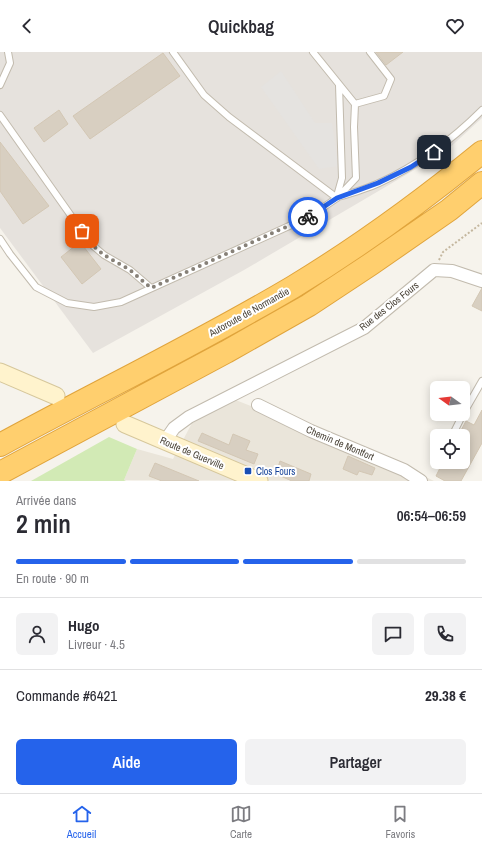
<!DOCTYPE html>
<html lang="fr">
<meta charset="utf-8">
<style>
:root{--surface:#fff;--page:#f2f2f3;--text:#2b2b33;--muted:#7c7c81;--line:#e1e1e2;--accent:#2563eb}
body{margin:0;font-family:"Archivo Narrow",sans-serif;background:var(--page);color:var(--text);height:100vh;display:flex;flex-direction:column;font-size:15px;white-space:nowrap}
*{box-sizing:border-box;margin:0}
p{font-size:13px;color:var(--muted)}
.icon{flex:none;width:22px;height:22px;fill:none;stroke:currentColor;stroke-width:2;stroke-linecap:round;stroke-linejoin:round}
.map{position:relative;height:429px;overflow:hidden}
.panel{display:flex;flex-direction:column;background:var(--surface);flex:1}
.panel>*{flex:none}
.needle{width:26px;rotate:285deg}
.tools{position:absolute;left:430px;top:329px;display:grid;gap:8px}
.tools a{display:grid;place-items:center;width:40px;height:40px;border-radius:6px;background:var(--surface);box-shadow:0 2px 10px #0003;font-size:20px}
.pin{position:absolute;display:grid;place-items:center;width:34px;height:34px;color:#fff;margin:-17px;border-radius:8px;box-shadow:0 2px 6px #0006}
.courier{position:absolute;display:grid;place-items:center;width:40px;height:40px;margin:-20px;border:3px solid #2563eb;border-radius:50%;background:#fff;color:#222;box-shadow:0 1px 5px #0007}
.summary em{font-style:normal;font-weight:600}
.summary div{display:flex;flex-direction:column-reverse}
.summary{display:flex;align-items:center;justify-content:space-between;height:68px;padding:0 16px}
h1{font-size:26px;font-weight:600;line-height:30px}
.bar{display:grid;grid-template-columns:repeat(4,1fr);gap:6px 4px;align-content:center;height:48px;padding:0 16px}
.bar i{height:5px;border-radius:3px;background:var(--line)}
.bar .selected{background:var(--accent)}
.bar p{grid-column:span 4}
.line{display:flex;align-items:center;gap:10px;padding:0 16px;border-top:1px solid var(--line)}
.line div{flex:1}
.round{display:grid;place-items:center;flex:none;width:42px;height:42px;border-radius:6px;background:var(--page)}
.primary-button{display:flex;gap:8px;margin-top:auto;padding:8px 16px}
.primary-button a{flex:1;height:46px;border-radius:6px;background:var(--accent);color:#fff;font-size:16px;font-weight:600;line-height:46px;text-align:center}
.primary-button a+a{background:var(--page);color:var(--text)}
header{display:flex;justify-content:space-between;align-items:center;height:52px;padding:0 16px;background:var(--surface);font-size:18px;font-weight:600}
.tabs{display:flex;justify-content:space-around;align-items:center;height:56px;border-top:1px solid var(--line);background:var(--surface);font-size:11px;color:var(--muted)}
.tabs a{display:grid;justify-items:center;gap:2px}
.tabs .selected{color:var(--accent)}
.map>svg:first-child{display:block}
</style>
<header><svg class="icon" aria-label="back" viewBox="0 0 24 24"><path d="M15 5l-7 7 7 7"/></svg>Quickbag<svg class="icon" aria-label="heart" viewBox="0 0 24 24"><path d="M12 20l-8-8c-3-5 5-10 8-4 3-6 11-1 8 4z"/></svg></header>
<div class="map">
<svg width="482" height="429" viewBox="0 0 482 429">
<rect width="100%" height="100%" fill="#f6f3ec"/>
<path fill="#eae5da" d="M233,347L412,418L434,429L124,428L137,397L173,407L192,371Z"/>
<path fill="#e6e2dd" d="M0,0H482V66L445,100L244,218L93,301L0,176Z"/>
<path fill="#d2eab5" d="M109,385L137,397L124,428L126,429H31Z"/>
<path fill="#e5e3e0" d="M281,19L315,71H332L338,114L319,117L261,35Z"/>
<path fill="#d8cfc1" stroke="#d3c7b4" d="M376,0H403L386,13Z
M163,1L180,24L90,87L73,64Z
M59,58L68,72L44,90L34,76Z
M0,90L49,154L23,172L0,139Z
M80,190L101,217L82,232L61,205Z
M482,236V259L472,254Z
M482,358V391L461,429H445L436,424L443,410H463V384H458L466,369L474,373Z
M202,381L229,393L233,382L250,389L246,398L258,402L254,412L198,389Z
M348,404L375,416L372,423L359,419L357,423L343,417Z
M280,409L311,422L309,429H292L276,422Z
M155,411L199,429H162L149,424Z"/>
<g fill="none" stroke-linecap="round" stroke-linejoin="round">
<defs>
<path id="lane" d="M173,0L204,43L229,65L337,146
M0,33L10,11L8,0
M355,52L384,44L391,27L370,0
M0,63L91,192L104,203L130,218L151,236
M337,144L342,126L339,33
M338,145C352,141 366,137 379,131C418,113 452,88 482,58
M0,187L10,202L36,235L67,251L94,255L121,250L309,165L337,146L356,126L354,75L355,52L313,0
M463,362L482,329
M452,384L463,362"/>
<path id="street" d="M258,353L311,379L404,418L421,429
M165,389L174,376L189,365L364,276L434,218L452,219L482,229"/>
<path id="secondary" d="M0,320L56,344
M125,372L259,429"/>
<path id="highway" d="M0,393C97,340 197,292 293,235C359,195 422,149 482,100
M0,421L226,300L309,253L371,212L449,158L482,131"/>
</defs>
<use href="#lane" stroke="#c2bbae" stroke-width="8"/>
<use href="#street" stroke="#c2bbae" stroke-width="14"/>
<use href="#secondary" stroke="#d6c79b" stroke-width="19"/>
<use href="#highway" stroke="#e0a43c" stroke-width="24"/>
<path stroke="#c4b79f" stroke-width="2" stroke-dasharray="2 2" stroke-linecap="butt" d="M439,208L443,200L482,171"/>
<use href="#lane" stroke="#fff" stroke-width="6"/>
<use href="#street" stroke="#fff" stroke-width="12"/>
<use href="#secondary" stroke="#fff3cd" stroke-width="17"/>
<use href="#highway" stroke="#ffcf6e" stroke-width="22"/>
</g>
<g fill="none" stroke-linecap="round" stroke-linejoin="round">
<path stroke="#878178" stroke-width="4" stroke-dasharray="0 7.2" d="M82,179L91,192L104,203L130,218L151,236L308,165"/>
<path stroke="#2563eb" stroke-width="5" d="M308,165L337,146L378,131L411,115L434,100"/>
</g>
<rect fill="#1a4fb4" stroke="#fff" stroke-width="1.5" x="244" y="415" width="8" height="8" rx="2"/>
<g text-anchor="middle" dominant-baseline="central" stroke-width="4" stroke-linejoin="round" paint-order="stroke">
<g font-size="10" fill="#4b4439" stroke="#fff">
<text transform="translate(389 254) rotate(-38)">Rue des Clos Fours</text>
<text transform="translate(249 260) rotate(-29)">Autoroute de Normandie</text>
<text transform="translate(340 391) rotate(23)">Chemin de Montfort</text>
<text transform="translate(192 401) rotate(23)">Route de Guerville</text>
</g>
<g font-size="10" fill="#164399" stroke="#fff" text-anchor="start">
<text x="256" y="419">Clos Fours</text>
</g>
</g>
</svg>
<div class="tools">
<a><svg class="needle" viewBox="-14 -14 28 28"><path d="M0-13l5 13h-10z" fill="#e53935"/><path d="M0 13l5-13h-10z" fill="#7c7c81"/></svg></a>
<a><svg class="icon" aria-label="locate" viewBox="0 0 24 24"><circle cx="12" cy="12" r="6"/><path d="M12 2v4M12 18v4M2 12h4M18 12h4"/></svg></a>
</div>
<div class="pin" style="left:82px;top:179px;background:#ea580c"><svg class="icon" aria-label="bag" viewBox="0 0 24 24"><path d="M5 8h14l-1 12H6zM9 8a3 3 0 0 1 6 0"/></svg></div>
<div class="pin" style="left:434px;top:100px;background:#1f2937"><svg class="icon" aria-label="home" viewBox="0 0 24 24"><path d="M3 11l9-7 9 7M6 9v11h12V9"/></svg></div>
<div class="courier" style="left:308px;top:165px"><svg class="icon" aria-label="bike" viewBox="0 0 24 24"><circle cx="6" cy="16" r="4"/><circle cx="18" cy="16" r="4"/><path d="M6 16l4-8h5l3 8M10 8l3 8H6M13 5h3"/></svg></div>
</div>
<section class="panel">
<div class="summary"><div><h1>2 min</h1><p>Arrivée dans</p></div><em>06:54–06:59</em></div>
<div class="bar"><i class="selected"></i><i class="selected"></i><i class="selected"></i><i></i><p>En route · 90 m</p></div>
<div class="line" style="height:72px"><a class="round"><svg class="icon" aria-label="person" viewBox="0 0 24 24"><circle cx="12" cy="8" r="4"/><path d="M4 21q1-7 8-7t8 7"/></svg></a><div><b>Hugo</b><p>Livreur · 4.5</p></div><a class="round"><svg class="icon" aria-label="chat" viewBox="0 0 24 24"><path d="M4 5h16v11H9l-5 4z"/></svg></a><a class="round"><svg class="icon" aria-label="phone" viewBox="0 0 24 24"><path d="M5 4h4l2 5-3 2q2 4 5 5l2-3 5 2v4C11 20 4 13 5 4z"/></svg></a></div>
<div class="line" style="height:52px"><div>Commande #6421</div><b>29.38 €</b></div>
<div class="primary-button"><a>Aide</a><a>Partager</a></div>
</section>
<nav class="tabs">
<a class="selected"><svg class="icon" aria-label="home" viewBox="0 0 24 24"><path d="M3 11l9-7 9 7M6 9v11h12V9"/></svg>Accueil</a>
<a><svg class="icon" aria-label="map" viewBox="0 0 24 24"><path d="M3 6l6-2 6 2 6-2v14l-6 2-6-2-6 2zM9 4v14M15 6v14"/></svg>Carte</a>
<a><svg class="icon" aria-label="saved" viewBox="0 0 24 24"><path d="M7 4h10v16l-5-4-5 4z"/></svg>Favoris</a>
</nav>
